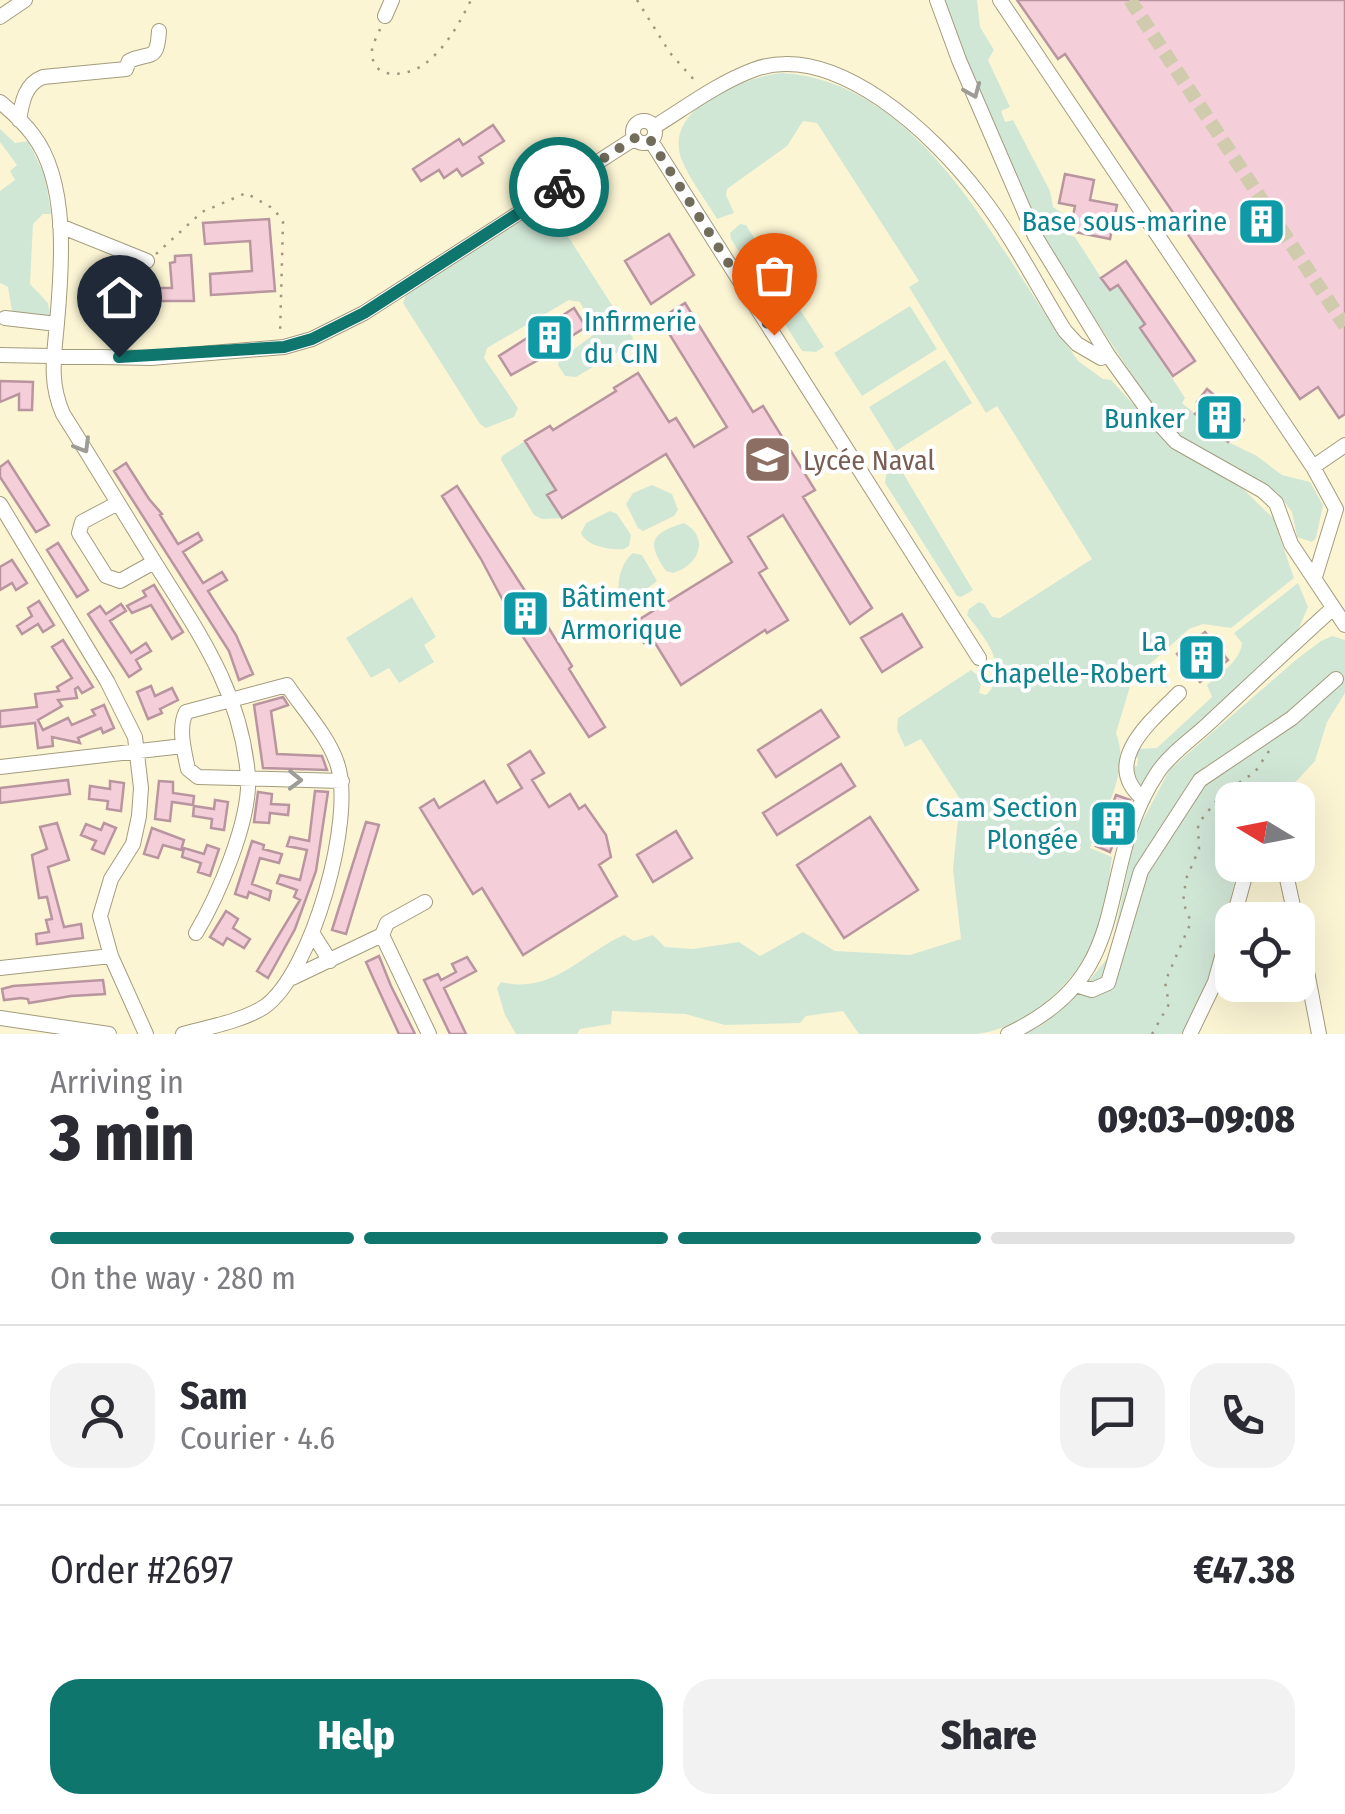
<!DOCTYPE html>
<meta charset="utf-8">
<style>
:root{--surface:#fff;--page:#f2f2f3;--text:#2b2b33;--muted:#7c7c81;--line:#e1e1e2;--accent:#0f766e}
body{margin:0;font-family:"Fira Sans Condensed",sans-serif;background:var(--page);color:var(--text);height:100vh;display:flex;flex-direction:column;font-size:38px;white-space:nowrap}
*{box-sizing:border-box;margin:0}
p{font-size:32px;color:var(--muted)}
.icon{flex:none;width:55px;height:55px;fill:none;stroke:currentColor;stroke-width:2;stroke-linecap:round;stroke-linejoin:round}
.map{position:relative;height:1034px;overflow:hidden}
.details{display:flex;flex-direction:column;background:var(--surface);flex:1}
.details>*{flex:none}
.needle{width:65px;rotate:280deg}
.controls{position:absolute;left:1215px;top:782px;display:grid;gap:20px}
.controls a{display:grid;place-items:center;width:100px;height:100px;border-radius:20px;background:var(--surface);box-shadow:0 10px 40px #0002;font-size:50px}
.pin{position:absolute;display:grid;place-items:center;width:85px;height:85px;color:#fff;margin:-102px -42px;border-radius:50% 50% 50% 0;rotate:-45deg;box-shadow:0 0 10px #0007}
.pin .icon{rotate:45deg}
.courier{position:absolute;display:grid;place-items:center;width:100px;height:100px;margin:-50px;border:8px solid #0f766e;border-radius:50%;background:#fff;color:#222;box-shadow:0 2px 12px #0007}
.summary em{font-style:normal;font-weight:800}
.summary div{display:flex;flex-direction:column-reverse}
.summary{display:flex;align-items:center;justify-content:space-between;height:170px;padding:0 50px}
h1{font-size:65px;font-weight:800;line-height:75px}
.bar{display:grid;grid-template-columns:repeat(4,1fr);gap:15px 10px;align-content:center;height:120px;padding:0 50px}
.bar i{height:12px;border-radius:8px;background:var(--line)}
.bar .current{background:var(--accent)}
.bar p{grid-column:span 4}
.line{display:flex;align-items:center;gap:25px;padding:0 50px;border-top:2px solid var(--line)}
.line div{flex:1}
.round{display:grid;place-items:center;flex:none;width:105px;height:105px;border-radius:30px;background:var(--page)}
.primary-button{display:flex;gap:20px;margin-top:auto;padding:20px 50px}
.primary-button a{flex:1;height:115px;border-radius:30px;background:var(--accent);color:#fff;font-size:40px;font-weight:800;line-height:115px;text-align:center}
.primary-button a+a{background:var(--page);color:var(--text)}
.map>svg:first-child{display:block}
</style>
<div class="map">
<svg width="1345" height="1034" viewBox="0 0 1345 1034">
<rect width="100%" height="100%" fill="#fcf5d4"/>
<path fill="#d1e7d6" d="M942,0H977L980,27L994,50L988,60L1010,107L1001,111L1005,122L1013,120L1050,191L1053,207L1065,215V234L1075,237L1109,290L1118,285L1145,324L1140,328L1185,398L1182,403L1228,442L1257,456L1282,475L1310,482L1323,505L1316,538L1312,542L1297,537L1292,512L1277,492L1180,436L1146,396L1034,226Z
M781,73C906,79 982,217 1043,311C1054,329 1067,344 1078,361L1103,379L1111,380L1174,449L1199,459L1242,488L1273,518L1294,578L1231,628L1203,624L1189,629L1132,680L1116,733C1131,769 1104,813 1090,848L1112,857C1108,884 1106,916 1094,941C1073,985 1026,1028 976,1034C938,1034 897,1034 859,1034L843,1011L806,1016L800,1023L725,1025L685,1014L612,1011L611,1024L580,1029L577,1034H516L505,1015L497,988L501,982C552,995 581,954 624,935L634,941L653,935L665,947L693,949L739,942L760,956L803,932L835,951L910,955L961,939L953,869L960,799L921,739L905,747L897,730L898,718L971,670L982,679L979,693L986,695C1013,670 984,637 967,615L969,609L979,602L984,604L992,617L1000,618L1092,559L997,406L986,413L909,287L919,281L817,123L803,121L787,146L727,189L726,195L734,213L717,219C706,200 689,179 681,158C664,107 744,78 781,73Z
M0,129L15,143L28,141L45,176L51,214H43L33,224L30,284L48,303L51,320L13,317L8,287L0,283V191L15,180L10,171L17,165L0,142Z
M541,209L553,213L633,338L630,345L576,377L565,376L558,365L559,360L596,333L580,302L569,300L487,348L484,358L518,408L514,417L486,428L480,424L403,303L407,292Z
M740,224L746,225L824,347L816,352L802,351L731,239L730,233Z
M910,306L937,349L862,396L834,353Z
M945,360L972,403L896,451L869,407Z
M525,441L556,490L548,496L562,518L542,519L534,515L501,460L502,456Z
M897,463L973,590L961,597L957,596L885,483L887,469Z
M652,485L672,494L678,510L674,516L643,531L638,528L626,504L633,493Z
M610,511L617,514L631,535L629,546L624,549C610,550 587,547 581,533L586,523Z
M684,523C711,538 698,566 673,573L666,571C647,543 649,534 684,523Z
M633,553L642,555L657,581L631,601L621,598C615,585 621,562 633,553Z
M1298,583L1308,607L1298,630L1155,765L1141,785L1133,780L1132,767L1137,766L1138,759L1133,754L1137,749L1157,748L1212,697L1207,685C1221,673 1240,661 1242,643L1234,633Z
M412,597L436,637L424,645L434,662L399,683L389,668L371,678L346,638Z
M1332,636L1345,640V693L1327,722L1315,761L1279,800H1232V865H1238L1218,955L1184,1034H1025L1042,1025L1083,988L1110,955L1135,835L1170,769L1297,659L1321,641Z"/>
<path fill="#f4cfda" stroke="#b8959f" stroke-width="2.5" d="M1017,0H1345V414L1339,418L1318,387L1300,399L1065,54L1058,59Z
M493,125L504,141L479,157L483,163L462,176L457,169L444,178L439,170L421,181L413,169L459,139L463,145Z
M1065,174L1094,180L1090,200L1117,205L1110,239L1070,231L1075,206L1059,203Z
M269,219L275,291L211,295L210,274L252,271L250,241L205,244L203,223Z
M669,234L694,275L651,304L625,261Z
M191,255L194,301H150V304L133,306L134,315L109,316L108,288H172L170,263L175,262V256Z
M1126,261L1195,361L1173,376L1140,328L1145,324L1118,285L1110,290L1101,278Z
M685,303L753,412L763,406L815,490L803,497L872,608L850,624L783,515L748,537L767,568L759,573L788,620L767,633L765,630L681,685L652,638L644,643L632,624L732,562L666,454L562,518L547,495L556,490L525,441L550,426L553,430L616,391L614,388L638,373L669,422L676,418L694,447L727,427L660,319Z
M574,308L586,327L554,347L556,350L511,375L499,356Z
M0,381L33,382L32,410H19V394L0,402Z
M1207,389L1244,420L1228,442L1195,414L1202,407L1197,402Z
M8,461L49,525L36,532L0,477V467Z
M126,463L149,499L162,514L160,515L178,544L198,533L202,540L183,552L203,583L222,572L227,580L208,591L236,635L253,674L239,680L229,651L114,471Z
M457,486L529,597L534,595L545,614L542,617L572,666L569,669L605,727L589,737L506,611L508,610L481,559L442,496Z
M58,543L88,590L77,597L47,550Z
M12,560L27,583L16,590L12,583L0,590V567Z
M154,585L183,632L172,639L151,605L132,613L127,606L146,596L143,591Z
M39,601L54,625L43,632L38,624L22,634L17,626L32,616L28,608Z
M121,604L126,611L110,621L131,653L146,643L151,651L136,660L141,669L129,677L88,614L100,606L106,614Z
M902,614L922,647L882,672L861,638Z
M1205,632L1228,660L1200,682L1177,654Z
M63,640L93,687L82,693L78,687L75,689L77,698L58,700L62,706L38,720L43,730L68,718L72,725L95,715L92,710L104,705L114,728L103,733L101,728L78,738L80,743L52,737L53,746L38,748L35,723L0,727V711L37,707L35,694L59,691L57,687L72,678L52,647Z
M151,686L155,696L172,688L178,700L160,709L162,713L148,719L137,692Z
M283,697L288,705L271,711L277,754L322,756L327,770L263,768L254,705Z
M821,710L839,737L776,777L758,750Z
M530,751L544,773L532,780L549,807L570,794L579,809L585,805L606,835L611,857L599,865L617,896L523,955L482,888L473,894L420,808L434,799L439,808L484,781L497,803L522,788L508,765Z
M841,764L855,786L777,835L763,813Z
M68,780L70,794L0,803V788Z
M110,781L124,783L121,811L107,809L108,801L89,799L90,786L110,789Z
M159,781L173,782V793L194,796L193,805L172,802L170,821L155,819Z
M315,791L328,792L316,871L295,929L268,978L257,971L300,900L294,897L297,890L277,883L280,875L300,880L307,850L287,846L290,837L309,841Z
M258,792L272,794L271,804L289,805L288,815L270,813L269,823L254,822Z
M1116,795L1130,800L1110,852L1096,846Z
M215,800L228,802L224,830L211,828L212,819L193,816L194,806L214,809Z
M870,817L918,890L844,938L797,865Z
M366,822L379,825L346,934L332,930Z
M57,823L69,860L48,867L64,927L81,924L83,938L37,944L36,934L49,932L46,920L52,919L47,897L39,898L32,855L47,849L40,827Z
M104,823L116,828L104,854L92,849L96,841L81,835L86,824L101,830Z
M152,828L184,840L181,850L163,845L158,858L144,854Z
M676,831L692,858L653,882L637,855Z
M252,841L264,845L263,849L282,854L279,863L260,858L252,884L271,891L269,900L249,892L247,898L235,894Z
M207,845L219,849L210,876L198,872L201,863L182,857L184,848L204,854Z
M226,911L238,919L233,928L250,939L244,948L227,938L223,945L210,937Z
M379,956L391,986L415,1034H399L374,980L366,962Z
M467,957L476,971L444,988L466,1034H450L424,980L438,974L441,980L456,972L452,964Z
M103,980L105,994L71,996L29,1003L28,999L21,998L4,1000L2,989L13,986Z"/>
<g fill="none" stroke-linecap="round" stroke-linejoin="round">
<path stroke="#d1cbae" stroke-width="14" stroke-dasharray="14 7" stroke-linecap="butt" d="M1130,0L1345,326"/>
<defs>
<path id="minor" d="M937,0L959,60L1035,236L1108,355L1152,416L1176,442L1263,491L1276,503L1291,544L1345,625
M1000,0L1313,467L1336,509L1315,577
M385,16L392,0
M0,17L25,0
M0,102C11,111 24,123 33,135C69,182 62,267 57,323C54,357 49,382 63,414C94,463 124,513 155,563C198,632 241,691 248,776C251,820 218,896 196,933
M19,120C22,102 25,84 43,77L126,69L129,61C151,51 157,63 159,31
M633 132a11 11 0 1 1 22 0a11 11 0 1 1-22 0Z
M654,127C685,108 718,83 753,70C835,39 935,136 980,195C1012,236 1037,286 1065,331L1077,344L1101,358L1108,355
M651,141L979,658
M60,226L147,261
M5,318L57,324
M0,355L151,358L284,347L312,339L364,313L635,138
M1313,467L1345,445
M118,503L82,522L79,533L106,576L120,581L154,562
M0,504L107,681L135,737L141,788L139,816L133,844L111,879L100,916L111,956L146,1034
M0,767L183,746
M1143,799C1100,762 1151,721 1179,693
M1284,865L1296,920
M1233,920L1248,865
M1298,925L1319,1034
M313,934L330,961
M382,935L387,923L425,902
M0,968L111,956
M292,978L382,935L429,1034
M1076,985L1092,990L1108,983L1141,871L1200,780L1292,718L1336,679
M0,1018L109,1034
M183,1034C209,1027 242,1021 264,1007C312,974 356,816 337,763C328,736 303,709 287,685L186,712C178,728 184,751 188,769L198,777L342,781
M1008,1034C1142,972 1091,872 1158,772C1170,754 1192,739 1208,724C1249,686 1290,647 1332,609
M1190,1034L1215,982L1232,921"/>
</defs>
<use href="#minor" stroke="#a39c7d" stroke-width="16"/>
<path stroke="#9d9880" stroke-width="2.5" stroke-dasharray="2.5 8" stroke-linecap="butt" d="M637,0L670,53L696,82
M380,29C378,35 372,44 372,51C371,83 410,76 426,63C447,46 459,24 471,0
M156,254L202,212L246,193L274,209L283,222L280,336
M1152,1034L1169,1004L1165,982L1191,922L1183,902L1186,879L1199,849L1198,824L1221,795L1255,772L1269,751"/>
<use href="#minor" stroke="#fff" stroke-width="14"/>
</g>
<defs><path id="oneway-chevron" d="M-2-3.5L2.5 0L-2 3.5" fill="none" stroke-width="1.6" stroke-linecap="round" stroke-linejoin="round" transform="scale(2.5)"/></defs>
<g stroke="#9e9c97">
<use href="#oneway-chevron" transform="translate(973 91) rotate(67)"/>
<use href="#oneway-chevron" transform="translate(83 446) rotate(59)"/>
<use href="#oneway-chevron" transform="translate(295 780) rotate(1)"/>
</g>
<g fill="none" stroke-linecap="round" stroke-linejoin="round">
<path stroke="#726d5a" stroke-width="10" stroke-dasharray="0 18" d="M559,187L635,138L640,142L651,141L774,335"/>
<path stroke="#0f766e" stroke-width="12" d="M119,357L284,347L312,339L364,313L559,187"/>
</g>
<defs>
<symbol id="building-square" viewBox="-11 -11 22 22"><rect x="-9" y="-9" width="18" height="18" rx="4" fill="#0f9aa8" stroke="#fff"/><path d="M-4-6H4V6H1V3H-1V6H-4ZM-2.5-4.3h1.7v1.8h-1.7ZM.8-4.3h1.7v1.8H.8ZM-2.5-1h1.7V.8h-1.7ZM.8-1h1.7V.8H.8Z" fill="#fff"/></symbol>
<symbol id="school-square" viewBox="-11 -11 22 22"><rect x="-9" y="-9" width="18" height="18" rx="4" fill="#8d6e63" stroke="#fff"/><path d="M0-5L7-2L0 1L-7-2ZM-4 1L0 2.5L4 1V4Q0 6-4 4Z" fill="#fff"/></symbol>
</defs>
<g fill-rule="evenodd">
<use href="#building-square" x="1234" y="194" width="55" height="55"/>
<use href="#building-square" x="522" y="310" width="55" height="55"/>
<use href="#building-square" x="1192" y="390" width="55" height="55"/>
<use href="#school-square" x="740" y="432" width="55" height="55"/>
<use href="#building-square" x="498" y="586" width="55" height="55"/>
<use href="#building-square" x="1174" y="630" width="55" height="55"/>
<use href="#building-square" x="1086" y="796" width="55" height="55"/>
</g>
<g text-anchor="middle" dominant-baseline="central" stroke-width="8" stroke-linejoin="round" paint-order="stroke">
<g font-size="28" fill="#0d838f" stroke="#fff" text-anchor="end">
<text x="1227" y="221">Base sous-marine</text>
<text x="584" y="321" text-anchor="start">Infirmerie<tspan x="584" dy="32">du CIN</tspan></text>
<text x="1185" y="418">Bunker</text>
<text x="561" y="597" text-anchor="start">Bâtiment<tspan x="561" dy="32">Armorique</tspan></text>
<text x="1167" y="641">La<tspan x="1167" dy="32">Chapelle-Robert</tspan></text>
<text x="1078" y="807">Csam Section<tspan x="1078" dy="32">Plongée</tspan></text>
</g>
<g font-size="28" fill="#785e54" stroke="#fff" text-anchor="start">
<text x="803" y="460">Lycée Naval</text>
</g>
</g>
</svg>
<div class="controls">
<a><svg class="needle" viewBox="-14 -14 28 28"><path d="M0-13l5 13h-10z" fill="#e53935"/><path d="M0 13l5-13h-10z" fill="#7c7c81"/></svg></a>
<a><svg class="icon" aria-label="locate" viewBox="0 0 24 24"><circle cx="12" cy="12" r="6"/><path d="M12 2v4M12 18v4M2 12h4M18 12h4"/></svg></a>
</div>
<div class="pin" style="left:774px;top:335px;background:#ea580c"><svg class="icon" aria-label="bag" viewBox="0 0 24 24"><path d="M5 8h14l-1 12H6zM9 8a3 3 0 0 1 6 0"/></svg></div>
<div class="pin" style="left:119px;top:357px;background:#1f2937"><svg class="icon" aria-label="home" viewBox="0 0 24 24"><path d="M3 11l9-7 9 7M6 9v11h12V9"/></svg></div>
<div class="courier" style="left:559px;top:187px"><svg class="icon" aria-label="bike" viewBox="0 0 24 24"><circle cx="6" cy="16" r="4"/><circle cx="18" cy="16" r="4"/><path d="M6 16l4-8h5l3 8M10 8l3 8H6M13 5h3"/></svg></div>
</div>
<section class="details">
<div class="summary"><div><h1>3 min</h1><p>Arriving in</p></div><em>09:03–09:08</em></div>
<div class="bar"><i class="current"></i><i class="current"></i><i class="current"></i><i></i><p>On the way · 280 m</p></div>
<div class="line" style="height:180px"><a class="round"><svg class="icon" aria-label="person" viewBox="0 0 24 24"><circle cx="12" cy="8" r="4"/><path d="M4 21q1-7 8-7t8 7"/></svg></a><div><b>Sam</b><p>Courier · 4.6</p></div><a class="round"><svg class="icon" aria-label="chat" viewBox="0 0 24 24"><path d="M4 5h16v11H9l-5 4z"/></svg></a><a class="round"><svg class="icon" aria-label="phone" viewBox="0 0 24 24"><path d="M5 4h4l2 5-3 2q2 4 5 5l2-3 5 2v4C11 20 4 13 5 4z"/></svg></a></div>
<div class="line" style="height:130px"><div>Order #2697</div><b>€47.38</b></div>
<div class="primary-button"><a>Help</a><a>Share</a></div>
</section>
